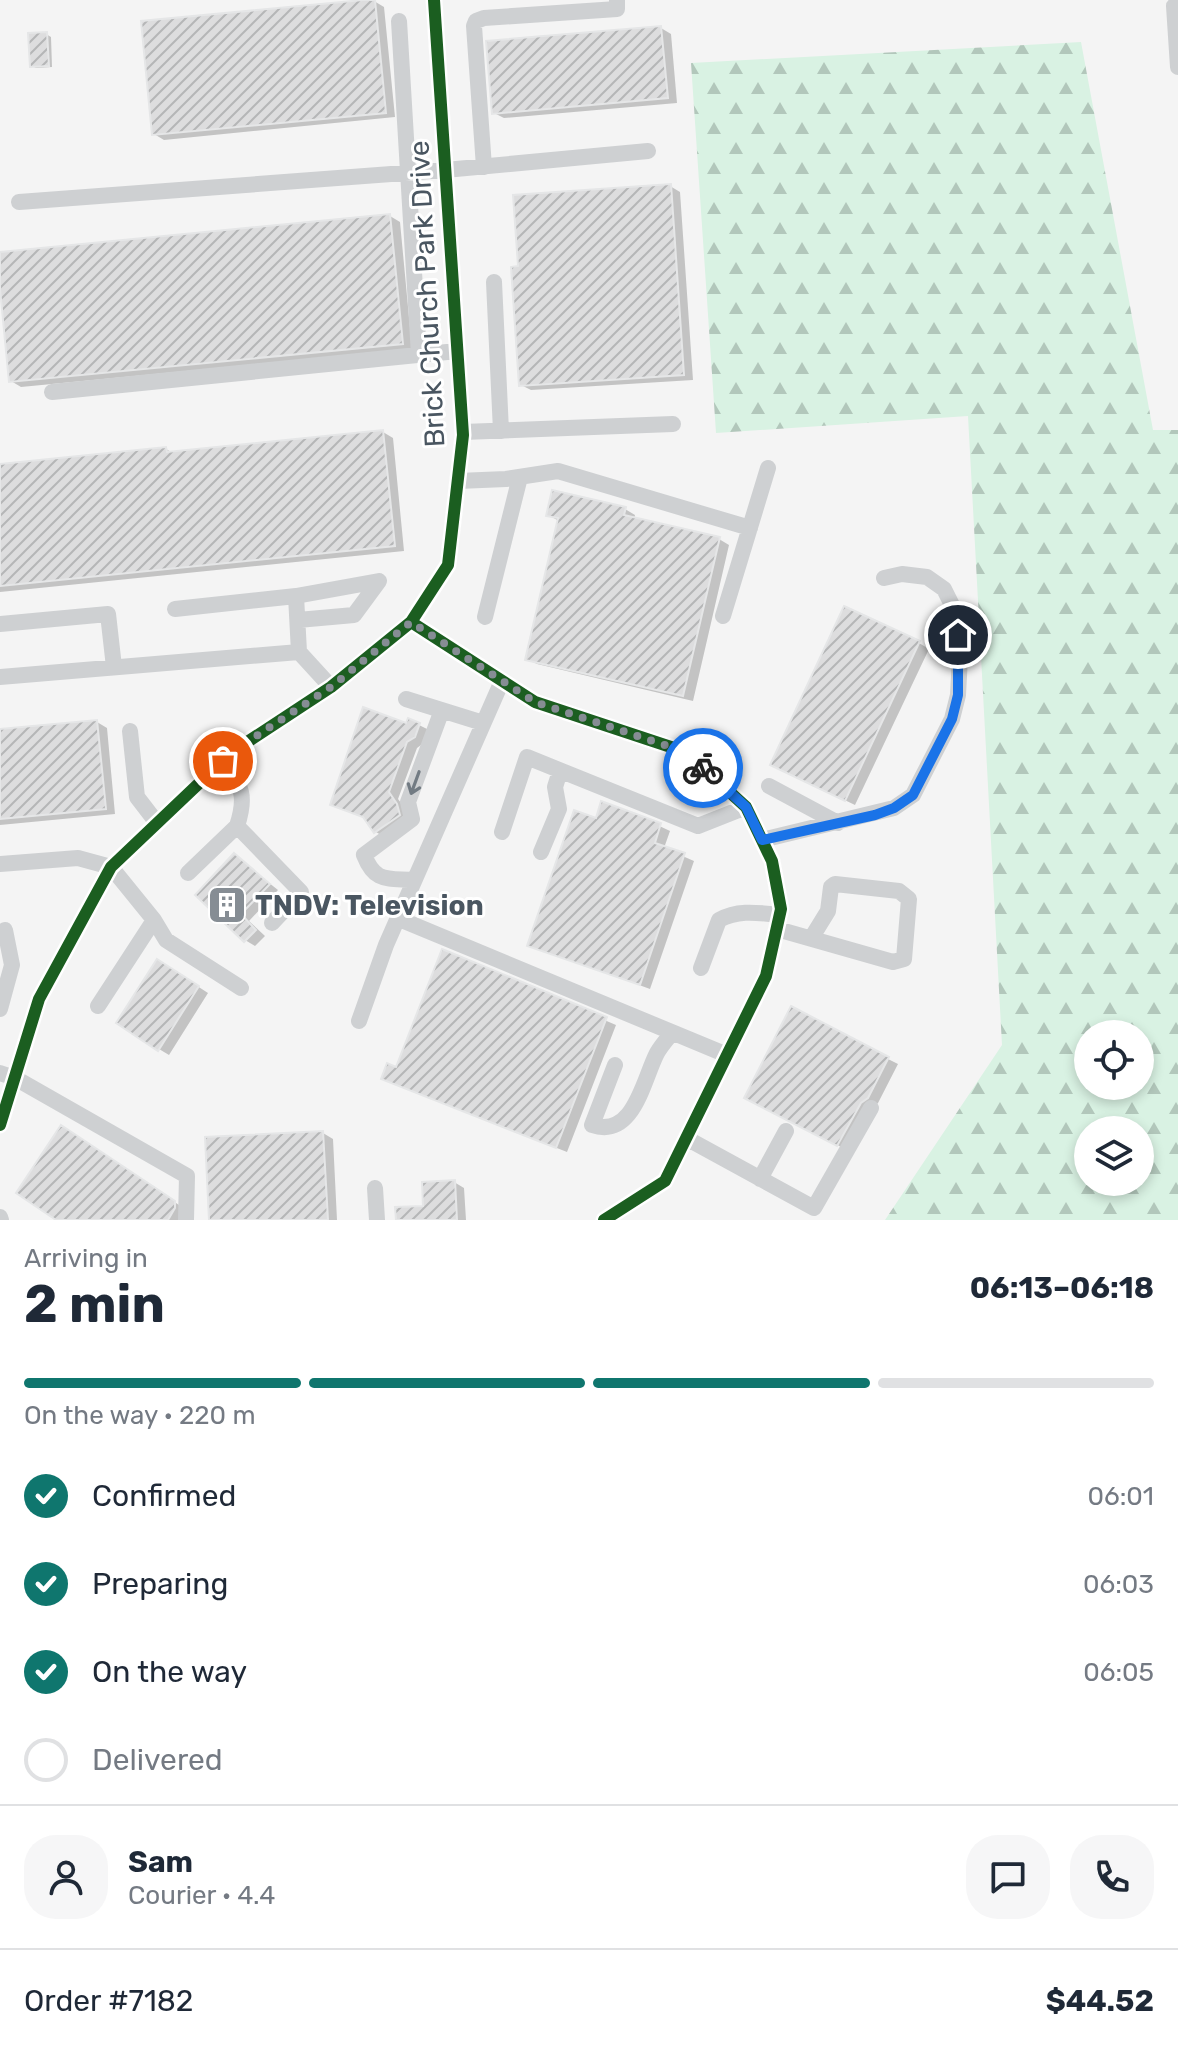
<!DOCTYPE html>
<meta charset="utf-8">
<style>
:root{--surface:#fff;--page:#f6f6f7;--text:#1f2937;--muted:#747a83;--line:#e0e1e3;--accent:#0f766e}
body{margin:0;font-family:Rubik,sans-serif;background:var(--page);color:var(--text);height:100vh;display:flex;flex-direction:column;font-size:30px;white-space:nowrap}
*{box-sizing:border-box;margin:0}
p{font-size:26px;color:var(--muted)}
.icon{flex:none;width:44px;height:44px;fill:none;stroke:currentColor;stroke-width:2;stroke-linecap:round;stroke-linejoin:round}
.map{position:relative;height:1220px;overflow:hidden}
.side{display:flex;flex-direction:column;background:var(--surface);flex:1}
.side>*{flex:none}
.buttons{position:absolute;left:1074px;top:1020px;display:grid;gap:16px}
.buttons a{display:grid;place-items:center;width:80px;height:80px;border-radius:50%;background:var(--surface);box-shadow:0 4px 12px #0003;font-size:40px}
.pin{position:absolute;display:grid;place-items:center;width:68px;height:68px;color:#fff;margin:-34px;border:4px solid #fff;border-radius:50%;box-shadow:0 2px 8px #0007}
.courier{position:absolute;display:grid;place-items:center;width:80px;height:80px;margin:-40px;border:6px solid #1a73e8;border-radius:50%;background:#fff;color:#222;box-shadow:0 2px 10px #0007}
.headline em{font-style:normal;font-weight:700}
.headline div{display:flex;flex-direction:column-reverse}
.headline{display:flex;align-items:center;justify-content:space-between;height:136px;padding:0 24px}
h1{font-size:52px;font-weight:700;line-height:60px}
.bar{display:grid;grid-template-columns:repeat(4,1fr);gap:12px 8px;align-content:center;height:96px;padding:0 24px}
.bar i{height:10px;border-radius:6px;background:var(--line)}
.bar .selected{background:var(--accent)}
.bar p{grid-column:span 4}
.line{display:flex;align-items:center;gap:20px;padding:0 24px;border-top:2px solid var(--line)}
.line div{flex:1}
.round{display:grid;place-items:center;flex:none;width:84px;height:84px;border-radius:32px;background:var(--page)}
ol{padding:0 24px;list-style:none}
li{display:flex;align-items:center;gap:24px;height:88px}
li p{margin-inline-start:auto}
li .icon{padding:8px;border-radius:50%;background:var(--accent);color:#fff;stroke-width:4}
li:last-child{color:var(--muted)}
li i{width:44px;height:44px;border:4px solid var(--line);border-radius:50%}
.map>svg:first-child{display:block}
</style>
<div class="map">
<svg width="1178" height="1220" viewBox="0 0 1178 1220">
<defs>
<pattern id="forest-firs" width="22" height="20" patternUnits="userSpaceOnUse" patternTransform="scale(2)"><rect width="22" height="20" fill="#d9f2e3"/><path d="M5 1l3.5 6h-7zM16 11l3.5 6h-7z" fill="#b2c7bb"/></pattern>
<pattern id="building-hatch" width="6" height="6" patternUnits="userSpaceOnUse" patternTransform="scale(2)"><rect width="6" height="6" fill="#ddddde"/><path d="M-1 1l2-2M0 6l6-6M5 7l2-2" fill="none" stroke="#b5b6b7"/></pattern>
</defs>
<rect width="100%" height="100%" fill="#f4f4f4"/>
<path fill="url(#forest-firs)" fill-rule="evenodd" d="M1081,42L1153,430H1178V1220H885L1002,1045L968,416L716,433L691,63ZM1088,1034H1140V1086H1088ZM1088,1130H1140V1182H1088Z"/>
<path fill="#0003" d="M374,1L384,7L395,117L164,140L154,134Z
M661,28L671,34L677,103L504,118L494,113Z
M46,34L51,37L52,67L36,68L32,66Z
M670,186L680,192L693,380L531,390L521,385Z
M390,216L400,222L412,349L21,387L11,381L0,254Z
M383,432L393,438L404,551L0,592V466L166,449L173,453Z
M625,509L635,515L634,520L719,539L729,545L693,701L537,664L527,659L559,521L548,515Z
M919,643L929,649L855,805L782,770Z
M97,722L107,728L115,814L0,825V731Z
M419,725L429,730L425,742L417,748L398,799L407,811L386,838L376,832L367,819L332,804L407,726Z
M636,815L670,831L664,848L694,861L650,989L530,945L597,820Z
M235,856L278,890L249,921L265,936L255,946L245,940L197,895Z
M443,951L616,1025L567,1152L394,1084Z
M168,967L208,993L169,1055L159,1049Z
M888,1059L898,1064L878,1103L871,1108L847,1150L756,1103Z
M71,1133L185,1209L181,1220H60Z
M323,1133L333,1139L337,1220H211Z
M454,1182L464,1188L466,1220H398L425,1208Z"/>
<path fill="url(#building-hatch)" stroke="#e5e6e7" stroke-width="2" d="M363,0H375L386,113L152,135L141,21Z
M661,26L668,98L492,114L486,41Z
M47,32L49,66L30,67L28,33Z
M671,184L684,375L519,386L511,267L518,266L513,195Z
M390,214L403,344L9,382L0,289V252Z
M383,430L395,546L0,586V464L166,447L167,452Z
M552,490L626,507L624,515L720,537L683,696L525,660L558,518L546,516Z
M844,606L920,641L845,801L770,765Z
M363,707L406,723L408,718L420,723L415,737L407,742L389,792L397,804L400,815L374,833L363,817L330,805Z
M97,720L106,809L0,819V729Z
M601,801L661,823L655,843L685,853L640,985L527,946L574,810L596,818Z
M234,853L270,884L241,914L256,930L244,942L195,895Z
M442,949L607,1017L556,1148L381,1079L387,1063L396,1067Z
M157,959L199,986L158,1051L116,1023Z
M791,1006L889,1057L868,1098L861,1103L837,1146L744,1098Z
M61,1125L175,1201V1208L168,1220H56L16,1193Z
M323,1131L328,1220H209L205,1137Z
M455,1180L457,1220H396L395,1207L423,1206L422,1182Z"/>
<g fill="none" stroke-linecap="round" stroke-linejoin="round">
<path stroke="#ced0d2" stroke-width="16" d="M1178,4L1174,6L1178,67
M399,21L419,355
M484,167L474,26L476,21L484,18L617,9V0
M19,202L445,170L648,151
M494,282L501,431
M52,392L457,351
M463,432L673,424
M458,481L506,479L558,471L750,528
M296,596L379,581L354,615L298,620
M175,609L296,596L299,652
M723,616L768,468
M485,617L520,477
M411,622L448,565L463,435L434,0
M0,624L108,614L114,667
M0,677L299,652L331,687
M406,699L483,723
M130,731L137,797L157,823
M223,761C242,787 247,795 237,826
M769,786L838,823
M502,832L527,757L698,826L746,807
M762,840L894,808L913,795L952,719L958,695L960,657L956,613L944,589L927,577L902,574L884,578
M541,852L559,809L555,787L560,771
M0,864L78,858L111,867L154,920L166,940L241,988
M188,873L237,826L301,892L272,923
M414,880C387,878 375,883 364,855L412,819L408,802L442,710
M397,918L727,1055
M777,929L893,962L904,959L909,899L899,891L835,884L831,887L828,911L812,937
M701,968L719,920C739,909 759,913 780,915
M98,1006L154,920
M0,1009L12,965L5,930
M359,1021L386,945L502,681
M615,1065L592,1125C634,1139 643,1080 657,1053C661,1046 667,1039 672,1033
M0,1073L15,1078L187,1176L186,1220
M0,1125L39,999L111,867L232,752L331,687L411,622L535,702L686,752L746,807L772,861L781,909L766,976L665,1181L604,1220
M686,1138L814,1208L871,1108
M760,1179L786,1131
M375,1188L377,1220
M0,1217L1,1220"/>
<defs>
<path id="cycleway" d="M411,622L448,565L463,435L434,0
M0,1125L39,999L111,867L232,752L331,687L411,622L535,702L686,752L746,807L772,861L781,909L766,976L665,1181L604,1220"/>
</defs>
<use href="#cycleway" stroke="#fff" stroke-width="17"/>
<use href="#cycleway" stroke="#1b5e20" stroke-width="12"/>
</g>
<defs><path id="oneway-shaft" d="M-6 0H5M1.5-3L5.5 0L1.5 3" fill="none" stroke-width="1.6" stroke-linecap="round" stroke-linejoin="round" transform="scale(2)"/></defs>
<use stroke="#727b83" href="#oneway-shaft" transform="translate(415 783) rotate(110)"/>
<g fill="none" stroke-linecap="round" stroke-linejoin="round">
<path stroke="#868d94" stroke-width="8" stroke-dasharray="0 14.4" d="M223,761L232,752L331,687L411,622L535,702L686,752L703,768"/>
<path stroke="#1a73e8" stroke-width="10" d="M703,768L746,807L762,840L875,815L894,808L913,795L952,719L958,695V635"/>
</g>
<defs>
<symbol id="building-square" viewBox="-11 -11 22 22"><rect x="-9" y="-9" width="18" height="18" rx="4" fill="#868d94" stroke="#fff"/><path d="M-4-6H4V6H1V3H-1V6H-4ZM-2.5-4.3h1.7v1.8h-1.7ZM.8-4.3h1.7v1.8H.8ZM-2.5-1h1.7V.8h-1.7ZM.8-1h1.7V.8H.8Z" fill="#fff"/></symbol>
</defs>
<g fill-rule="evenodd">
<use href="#building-square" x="205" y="883" width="44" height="44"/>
</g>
<g text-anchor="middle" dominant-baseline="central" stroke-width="6" stroke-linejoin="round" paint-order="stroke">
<g font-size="28" fill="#4a5661" stroke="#fff">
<text transform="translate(427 294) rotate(-93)">Brick Church Park Drive</text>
</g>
<g font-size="28" font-weight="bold" fill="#4a5661" stroke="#fff" text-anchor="start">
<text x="255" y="905">TNDV: Television</text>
</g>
</g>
</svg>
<div class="buttons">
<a><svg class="icon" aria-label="locate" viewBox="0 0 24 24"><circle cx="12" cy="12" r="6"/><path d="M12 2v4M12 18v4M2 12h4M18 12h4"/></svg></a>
<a><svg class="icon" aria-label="layers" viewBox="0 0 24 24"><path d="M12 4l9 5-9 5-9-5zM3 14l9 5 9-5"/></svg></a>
</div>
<div class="pin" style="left:223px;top:761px;background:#ea580c"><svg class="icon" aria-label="bag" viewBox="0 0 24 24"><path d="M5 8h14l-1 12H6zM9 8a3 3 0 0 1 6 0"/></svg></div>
<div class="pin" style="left:958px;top:635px;background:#1f2937"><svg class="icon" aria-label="home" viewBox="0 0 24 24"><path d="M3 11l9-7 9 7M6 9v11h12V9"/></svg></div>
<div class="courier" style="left:703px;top:768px"><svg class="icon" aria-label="bike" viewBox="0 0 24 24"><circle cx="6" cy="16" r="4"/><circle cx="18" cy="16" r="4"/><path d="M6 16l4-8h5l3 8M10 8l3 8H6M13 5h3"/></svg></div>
</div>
<section class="side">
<div class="headline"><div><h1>2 min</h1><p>Arriving in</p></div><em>06:13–06:18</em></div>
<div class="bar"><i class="selected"></i><i class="selected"></i><i class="selected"></i><i></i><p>On the way · 220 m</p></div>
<ol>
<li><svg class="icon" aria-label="check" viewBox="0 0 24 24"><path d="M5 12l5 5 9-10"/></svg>Confirmed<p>06:01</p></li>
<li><svg class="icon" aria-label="check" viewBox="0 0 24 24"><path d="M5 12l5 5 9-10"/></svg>Preparing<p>06:03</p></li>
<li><svg class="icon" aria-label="check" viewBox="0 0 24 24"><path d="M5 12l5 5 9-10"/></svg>On the way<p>06:05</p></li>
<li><i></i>Delivered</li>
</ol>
<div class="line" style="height:144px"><a class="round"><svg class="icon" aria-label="person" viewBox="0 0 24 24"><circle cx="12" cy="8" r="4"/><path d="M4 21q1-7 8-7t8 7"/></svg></a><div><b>Sam</b><p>Courier · 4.4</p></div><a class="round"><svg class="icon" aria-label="chat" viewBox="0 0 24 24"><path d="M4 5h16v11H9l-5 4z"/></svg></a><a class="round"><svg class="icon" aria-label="phone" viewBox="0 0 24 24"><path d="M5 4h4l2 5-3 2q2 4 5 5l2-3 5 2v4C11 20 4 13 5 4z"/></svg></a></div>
<div class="line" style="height:104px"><div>Order #7182</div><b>$44.52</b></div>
</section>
